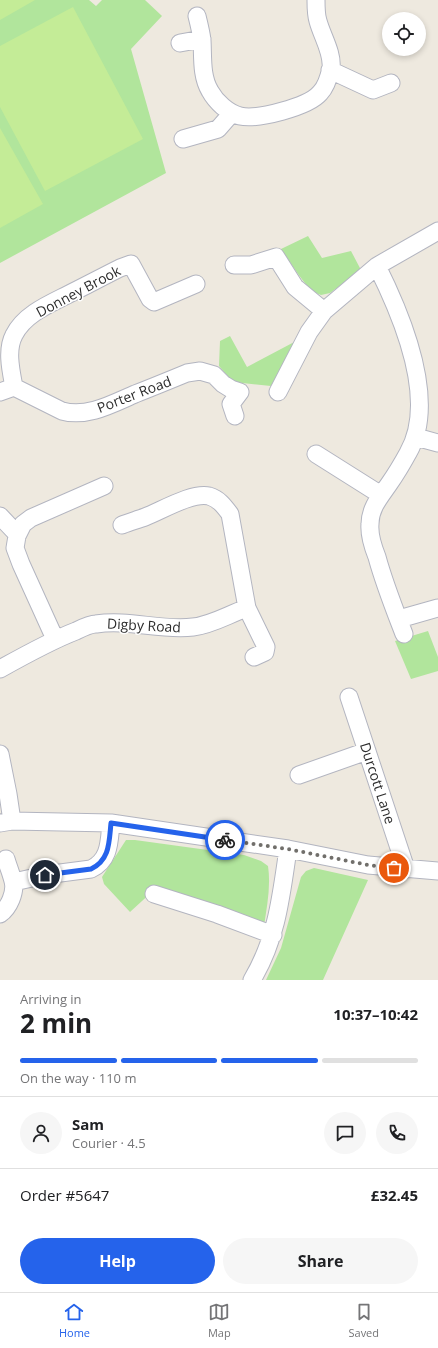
<!DOCTYPE html>
<meta charset="utf-8">
<style>
:root{--surface:#fff;--page:#f6f6f6;--text:#202124;--muted:#757577;--line:#e0e0e0;--accent:#2563eb}
body{margin:0;font-family:"Open Sans",sans-serif;background:var(--page);color:var(--text);height:100vh;display:flex;flex-direction:column;font-size:15px;white-space:nowrap}
*{box-sizing:border-box;margin:0}
p{font-size:13px;color:var(--muted)}
.icon{flex:none;width:22px;height:22px;fill:none;stroke:currentColor;stroke-width:2;stroke-linecap:round;stroke-linejoin:round}
.map{position:relative;height:980px;overflow:hidden}
.drawer{display:flex;flex-direction:column;background:var(--surface);flex:1}
.drawer>*{flex:none}
.controls{position:absolute;left:382px;top:12px;display:grid;gap:8px}
.controls a{display:grid;place-items:center;width:44px;height:44px;border-radius:50%;background:var(--surface);box-shadow:0 2px 6px #0003;font-size:20px}
.pin{position:absolute;display:grid;place-items:center;width:34px;height:34px;color:#fff;margin:-17px;border:2px solid #fff;border-radius:50%;box-shadow:0 1px 4px #0007}
.courier{position:absolute;display:grid;place-items:center;width:40px;height:40px;margin:-20px;border:3px solid #2563eb;border-radius:50%;background:#fff;color:#222;box-shadow:0 1px 5px #0007}
.summary em{font-style:normal;font-weight:700}
.summary div{display:flex;flex-direction:column-reverse}
.summary{display:flex;align-items:center;justify-content:space-between;height:68px;padding:0 20px}
h1{font-size:26px;font-weight:700;line-height:30px}
.bar{display:grid;grid-template-columns:repeat(4,1fr);gap:6px 4px;align-content:center;height:48px;padding:0 20px}
.bar i{height:5px;border-radius:3px;background:var(--line)}
.bar .current{background:var(--accent)}
.bar p{grid-column:span 4}
.line{display:flex;align-items:center;gap:10px;padding:0 20px;border-top:1px solid var(--line)}
.line div{flex:1}
.round{display:grid;place-items:center;flex:none;width:42px;height:42px;border-radius:21px;background:var(--page)}
.primary-button{display:flex;gap:8px;margin-top:auto;padding:8px 20px}
.primary-button a{flex:1;height:46px;border-radius:24px;background:var(--accent);color:#fff;font-size:16px;font-weight:700;line-height:46px;text-align:center}
.primary-button a+a{background:var(--page);color:var(--text)}
.menu{display:flex;justify-content:space-around;align-items:center;height:56px;border-top:1px solid var(--line);background:var(--surface);font-size:11px;color:var(--muted)}
.menu a{display:grid;justify-items:center;gap:2px}
.menu .current{color:var(--accent)}
.map>svg:first-child{display:block}
</style>
<div class="map">
<svg width="438" height="980" viewBox="0 0 438 980">
<rect width="100%" height="100%" fill="#eee9df"/>
<path fill="#b1e59c" d="M0,0H89L96,6L102,0H145L162,16L131,49L166,173L0,263Z
M308,236L322,258L351,251L361,270L330,293L321,295L311,291L298,274L281,249Z
M230,336L247,367L298,340L271,386L233,382L219,366L220,341Z
M428,631L438,657V671L411,679L395,641Z
M126,840H135L244,855L261,861L268,866C271,886 267,906 264,926L154,890L130,912L104,884L102,877Z
M314,868L368,880L323,980H266L281,948L301,877L306,871Z"/>
<path fill="#c4ec97" d="M0,0H35L0,20Z
M73,7L143,139L45,191L0,107V46Z
M0,128L43,204L0,228Z"/>
<g fill="none" stroke-linecap="round" stroke-linejoin="round">
<defs>
<path id="minor" d="M197,16C199,24 201,32 202,40C203,57 201,76 210,91C216,102 228,113 240,116C257,120 308,107 320,93C326,87 329,77 331,68C333,53 322,36 318,21C316,15 316,7 316,0
M180,43L202,39
M330,70L373,90L391,83
M183,139L218,129L232,113
M234,265H251L276,257L295,287L324,311
M377,266C402,316 438,401 408,453C402,464 396,474 389,484C380,497 370,508 370,524C369,535 373,547 377,557C384,583 394,608 404,634
M14,387C11,371 6,350 14,335C25,313 52,303 73,292C89,284 104,276 120,268L131,264L150,299L154,302L196,284
M0,392L14,387L62,411C87,418 112,404 135,394C153,387 170,380 187,373L200,371L214,375L223,384L231,389L240,392L231,404L235,416
M278,392L309,332L324,311L377,266L438,231
M416,437L438,443
M316,454L381,495
M0,516L17,534
M122,525C129,522 137,520 145,517C161,511 192,492 209,496C219,499 224,506 230,514L247,608L266,647L265,652L254,657
M399,619L438,608
M55,639L21,564L15,548L17,536L23,524L31,518L104,486
M0,669C25,655 50,641 76,631C82,628 90,624 96,624C129,619 161,631 193,627C212,625 229,614 247,608
M349,697L406,869
M0,754L8,794L12,821
M299,775L367,751
M0,823L12,821L111,823L288,849L368,865L438,871
M14,882L45,875L91,869C110,860 109,842 111,823
M154,894L217,914L273,935
M0,914C9,908 16,892 13,881C11,873 8,866 6,859
M252,980C277,938 281,897 288,849"/>
</defs>
<use href="#minor" stroke="#b3b5c0" stroke-width="19"/>
<use href="#minor" stroke="#fff" stroke-width="17"/>
</g>
<g fill="none" stroke-linecap="round" stroke-linejoin="round">
<path stroke="#716f6b" stroke-width="4" stroke-dasharray="0 7.2" d="M225,840L288,849L368,865L394,868"/>
<path stroke="#2563eb" stroke-width="5" d="M45,875L91,869C110,860 109,842 111,823L225,840"/>
</g>
<g text-anchor="middle" dominant-baseline="central" stroke-width="3" stroke-linejoin="round" paint-order="stroke">
<g font-size="14" fill="#2d2d2d" stroke="#fff">
<text transform="translate(78 291) rotate(-28)">Donney Brook</text>
<text transform="translate(134 394) rotate(-21)">Porter Road</text>
<text transform="translate(144 625) rotate(3)">Digby Road</text>
<text transform="translate(378 783) rotate(72)">Durcott Lane</text>
</g>
</g>
</svg>
<div class="controls">
<a><svg class="icon" aria-label="locate" viewBox="0 0 24 24"><circle cx="12" cy="12" r="6"/><path d="M12 2v4M12 18v4M2 12h4M18 12h4"/></svg></a>
</div>
<div class="pin" style="left:394px;top:868px;background:#ea580c"><svg class="icon" aria-label="bag" viewBox="0 0 24 24"><path d="M5 8h14l-1 12H6zM9 8a3 3 0 0 1 6 0"/></svg></div>
<div class="pin" style="left:45px;top:875px;background:#1f2937"><svg class="icon" aria-label="home" viewBox="0 0 24 24"><path d="M3 11l9-7 9 7M6 9v11h12V9"/></svg></div>
<div class="courier" style="left:225px;top:840px"><svg class="icon" aria-label="bike" viewBox="0 0 24 24"><circle cx="6" cy="16" r="4"/><circle cx="18" cy="16" r="4"/><path d="M6 16l4-8h5l3 8M10 8l3 8H6M13 5h3"/></svg></div>
</div>
<section class="drawer">
<div class="summary"><div><h1>2 min</h1><p>Arriving in</p></div><em>10:37–10:42</em></div>
<div class="bar"><i class="current"></i><i class="current"></i><i class="current"></i><i></i><p>On the way · 110 m</p></div>
<div class="line" style="height:72px"><a class="round"><svg class="icon" aria-label="person" viewBox="0 0 24 24"><circle cx="12" cy="8" r="4"/><path d="M4 21q1-7 8-7t8 7"/></svg></a><div><b>Sam</b><p>Courier · 4.5</p></div><a class="round"><svg class="icon" aria-label="chat" viewBox="0 0 24 24"><path d="M4 5h16v11H9l-5 4z"/></svg></a><a class="round"><svg class="icon" aria-label="phone" viewBox="0 0 24 24"><path d="M5 4h4l2 5-3 2q2 4 5 5l2-3 5 2v4C11 20 4 13 5 4z"/></svg></a></div>
<div class="line" style="height:52px"><div>Order #5647</div><b>£32.45</b></div>
<div class="primary-button"><a>Help</a><a>Share</a></div>
</section>
<nav class="menu">
<a class="current"><svg class="icon" aria-label="home" viewBox="0 0 24 24"><path d="M3 11l9-7 9 7M6 9v11h12V9"/></svg>Home</a>
<a><svg class="icon" aria-label="map" viewBox="0 0 24 24"><path d="M3 6l6-2 6 2 6-2v14l-6 2-6-2-6 2zM9 4v14M15 6v14"/></svg>Map</a>
<a><svg class="icon" aria-label="saved" viewBox="0 0 24 24"><path d="M7 4h10v16l-5-4-5 4z"/></svg>Saved</a>
</nav>
